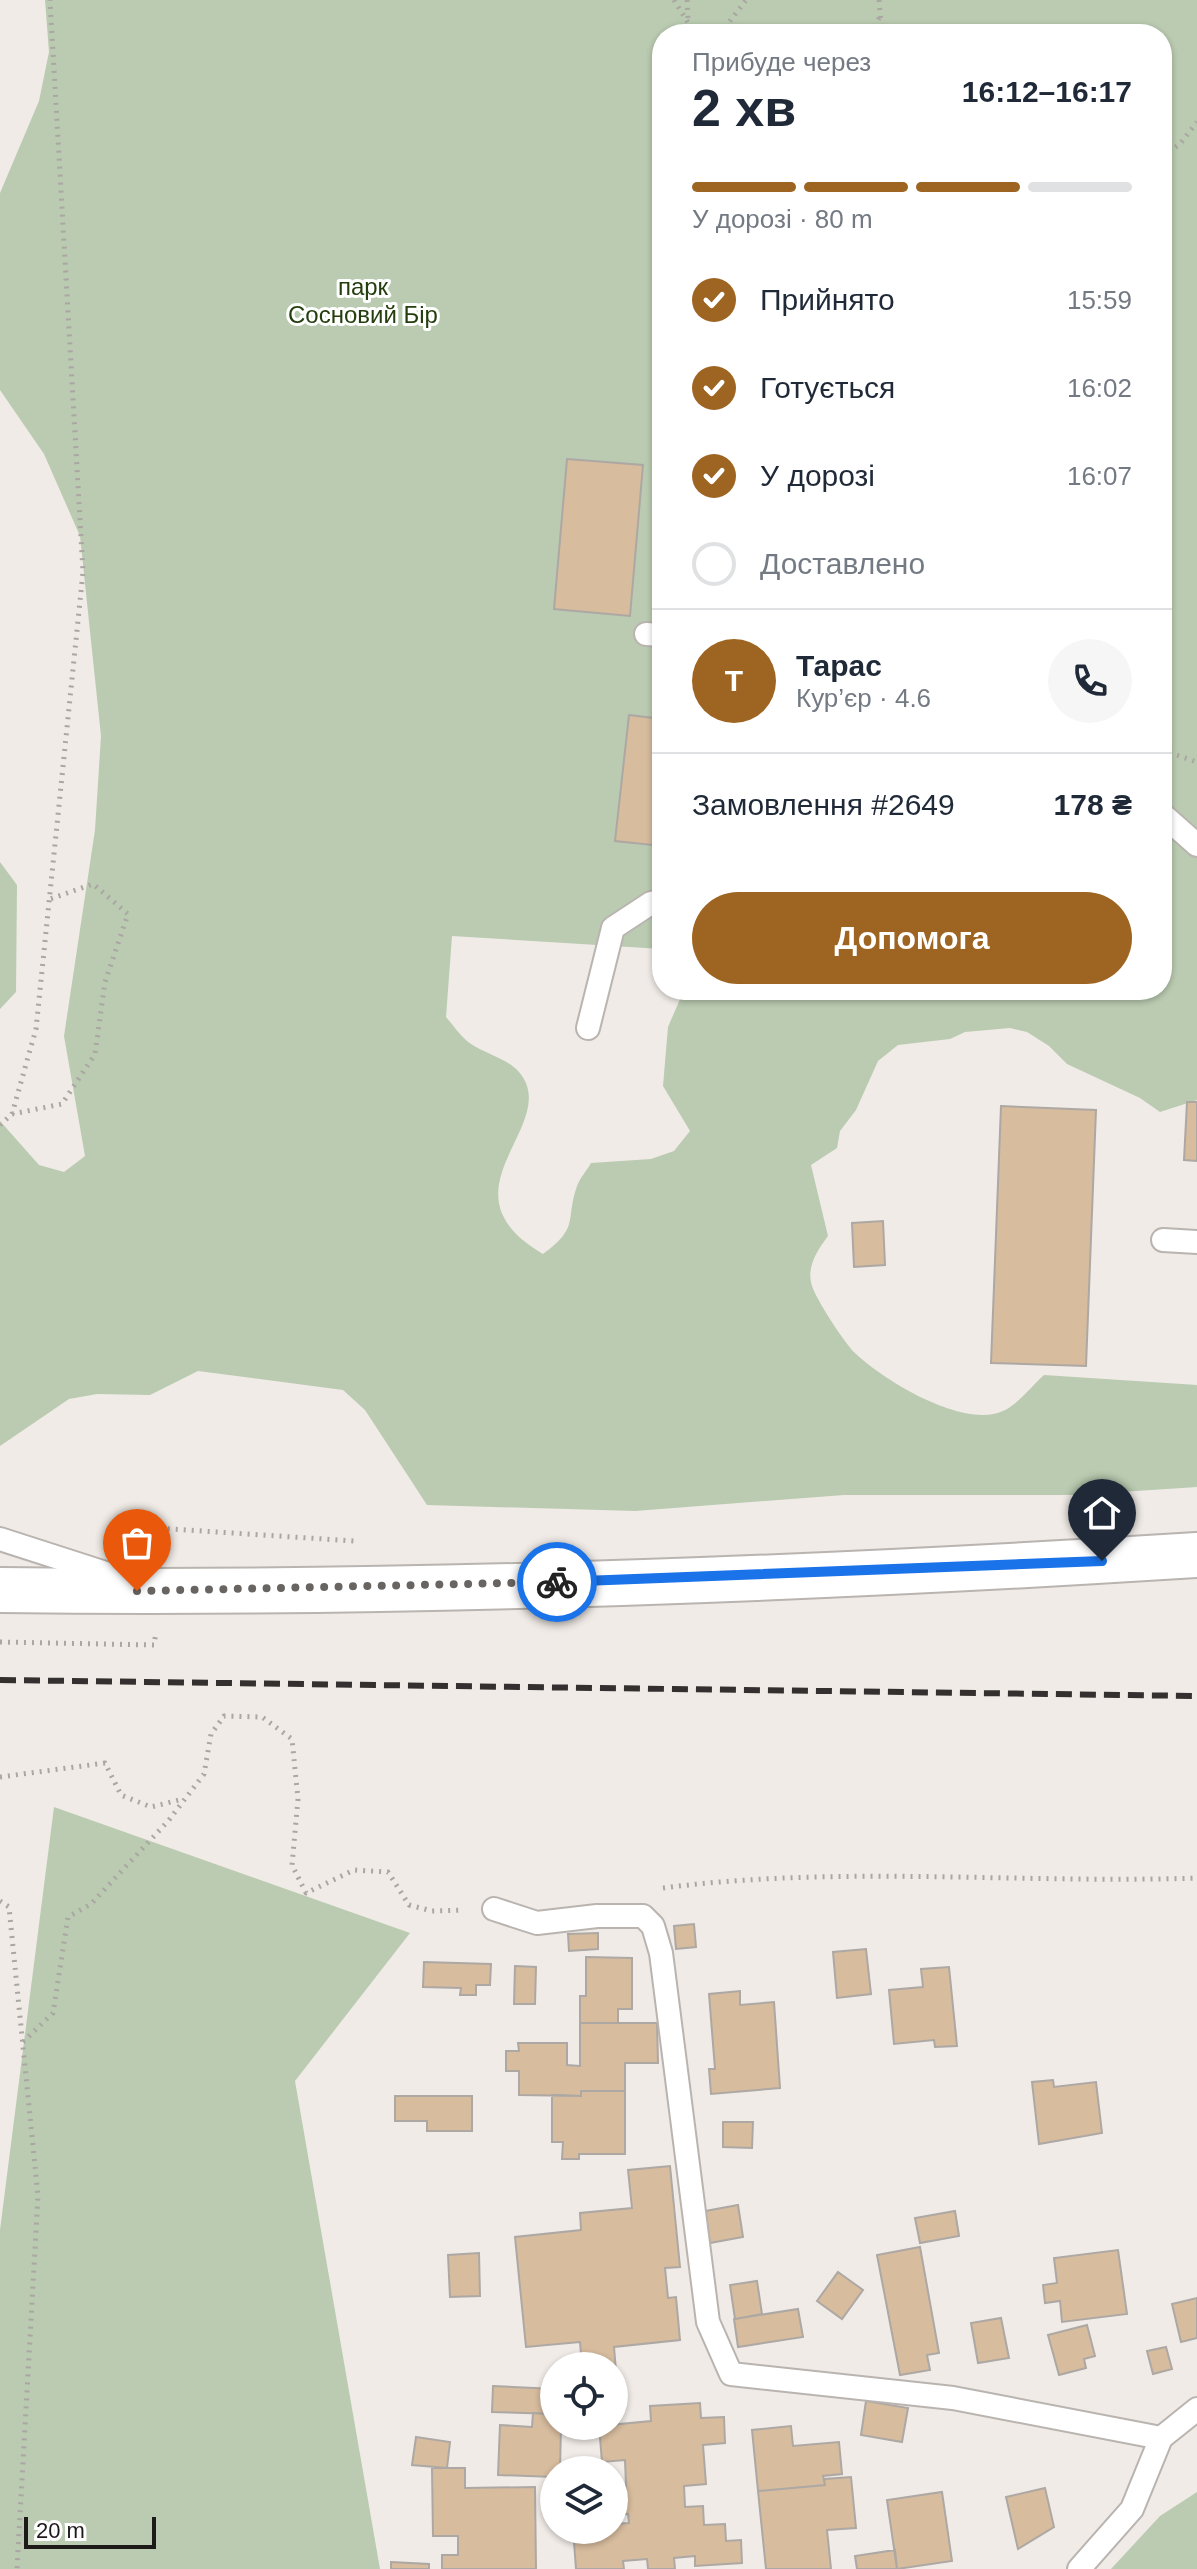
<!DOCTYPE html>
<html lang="uk">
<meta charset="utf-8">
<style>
:root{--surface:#fff;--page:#f6f6f7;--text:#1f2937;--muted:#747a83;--line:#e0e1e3;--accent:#9e6522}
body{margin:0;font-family:Arial,sans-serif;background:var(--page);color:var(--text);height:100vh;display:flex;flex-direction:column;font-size:30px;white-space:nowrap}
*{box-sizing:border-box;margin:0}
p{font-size:26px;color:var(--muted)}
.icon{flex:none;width:44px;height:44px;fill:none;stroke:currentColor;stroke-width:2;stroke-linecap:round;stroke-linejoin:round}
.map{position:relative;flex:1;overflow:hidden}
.side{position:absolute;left:652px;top:24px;width:520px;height:976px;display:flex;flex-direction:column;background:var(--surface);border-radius:32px;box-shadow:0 2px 6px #0004}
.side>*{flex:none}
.buttons{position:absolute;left:540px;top:2352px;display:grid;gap:16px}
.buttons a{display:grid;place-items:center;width:88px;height:88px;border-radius:50%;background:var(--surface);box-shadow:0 2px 6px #0004;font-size:40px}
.scale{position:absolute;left:24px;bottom:20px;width:132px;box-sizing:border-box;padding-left:8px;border:4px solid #1d1b1a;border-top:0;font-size:22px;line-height:28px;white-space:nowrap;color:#1d1b1a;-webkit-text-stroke:6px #fff;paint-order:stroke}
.pin{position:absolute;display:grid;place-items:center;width:68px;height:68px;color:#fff;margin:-82px -34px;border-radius:50% 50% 50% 0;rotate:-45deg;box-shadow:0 0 8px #0007}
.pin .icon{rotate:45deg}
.courier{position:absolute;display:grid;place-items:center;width:80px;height:80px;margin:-40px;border:6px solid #1a73e8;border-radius:50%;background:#fff;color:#222;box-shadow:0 2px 10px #0007}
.headline em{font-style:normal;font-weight:800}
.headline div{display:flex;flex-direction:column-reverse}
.headline{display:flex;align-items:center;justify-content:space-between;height:136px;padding:0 40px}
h1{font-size:52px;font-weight:800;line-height:60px}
.bar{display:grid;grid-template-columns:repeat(4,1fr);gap:12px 8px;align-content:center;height:96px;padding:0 40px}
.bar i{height:10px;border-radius:6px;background:var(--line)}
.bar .active{background:var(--accent)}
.bar p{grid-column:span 4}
.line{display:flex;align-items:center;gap:20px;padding:0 40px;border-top:2px solid var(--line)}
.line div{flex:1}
.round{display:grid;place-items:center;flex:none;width:84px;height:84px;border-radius:42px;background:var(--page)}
ol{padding:0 40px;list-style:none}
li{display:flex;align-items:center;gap:24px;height:88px}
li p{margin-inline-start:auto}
li .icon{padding:8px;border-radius:50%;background:var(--accent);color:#fff;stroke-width:4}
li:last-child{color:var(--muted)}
li i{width:44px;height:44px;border:4px solid var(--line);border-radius:50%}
.primary-button{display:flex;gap:16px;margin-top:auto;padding:16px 40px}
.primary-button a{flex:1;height:92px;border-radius:48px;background:var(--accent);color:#fff;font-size:32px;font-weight:800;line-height:92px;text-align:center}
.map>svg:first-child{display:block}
</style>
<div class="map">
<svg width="1197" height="2569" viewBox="0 0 1197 2569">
<rect width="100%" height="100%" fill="#f0ebe6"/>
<path fill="#bacbb1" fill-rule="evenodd" d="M45,0H1197V1100L1160,1112L1140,1098L1067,1064L1049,1046L1027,1032L1010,1028L965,1032L950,1039L898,1045L878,1061L856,1110L840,1131L837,1148L811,1165L828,1236C817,1251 806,1267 812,1286C816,1299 845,1344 855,1353C883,1380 963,1429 1003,1411C1017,1405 1032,1386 1044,1375L1197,1385V1487L1075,1495H844L635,1511L427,1505L365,1410L343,1390L198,1371L150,1395L97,1394L69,1399L0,1446V1121L39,1165L64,1172L85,1156L64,1036L95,830L101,736L80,536L44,454L0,390V193L39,101L49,52ZM662,34H1162V990H684L668,1027L663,1086L690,1131L674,1151L651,1159L591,1163C587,1170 580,1178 577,1186C565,1221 580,1227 543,1254C434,1190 564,1125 519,1072C508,1059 484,1053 471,1044C461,1037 453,1025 446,1017L452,936L662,949Z
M0,862L17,885L16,992L0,1009Z
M54,1807L410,1933L295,2081L380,2569H0V2230Z
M1197,2492V2569H1111L1160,2516Z"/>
<path fill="#d7bc9e" stroke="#ada8a4" stroke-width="2" d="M567,459L643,465L630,616L554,609Z
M629,715L662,719V846L615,841Z
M1187,1102H1197V1161L1184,1160Z
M1001,1106L1096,1110L1086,1366L991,1363Z
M883,1221L885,1265L854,1267L852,1223Z
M694,1924L696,1947L676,1949L674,1926Z
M598,1933V1949L569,1951L568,1934Z
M866,1949L871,1994L837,1998L833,1952Z
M586,1957L632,1958V2009H618V2023H580V1996H586Z
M424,1962L491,1964L490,1985H476V1995H460L461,1988L423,1987Z
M515,1966L536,1967L535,2004H514Z
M949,1967L957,2046L935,2047L934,2040L894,2044L889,1990L923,1987L921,1969Z
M740,1991V2005L774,2002L780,2088L711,2094L709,2069H715L709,1994Z
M580,2023H657L658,2063H625V2091H581V2096L519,2095V2071H506V2051H519L518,2043H567V2065L580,2066Z
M1053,2080L1054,2087L1096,2082L1102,2133L1039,2144L1032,2082Z
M581,2091H625V2154H579V2159H562L563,2142H552V2095L581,2096Z
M395,2096H472V2131H427V2121H395Z
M723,2122H753L752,2148L723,2147Z
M670,2166L680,2267L665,2268L668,2298L676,2297L680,2340L614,2347L616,2371L614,2366H582L580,2342L526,2347L515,2237L581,2230L580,2213L632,2208L628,2170Z
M738,2205L743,2237L710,2243L705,2211Z
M955,2211L959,2236L920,2243L915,2218Z
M920,2247L939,2353L927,2355L930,2370L900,2375L877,2255Z
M1118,2250L1127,2314L1062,2322L1060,2301L1045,2303L1043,2285L1057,2283L1054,2258Z
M479,2253L480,2296L450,2297L448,2255Z
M838,2272L863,2290L842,2319L817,2301Z
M757,2281L762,2314L735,2319L730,2285Z
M1197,2298V2338L1181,2342L1172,2304Z
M798,2309L803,2337L738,2347L734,2319Z
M1001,2318L1009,2358L978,2363L971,2323Z
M1087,2325L1095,2356L1084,2359L1086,2368L1059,2375L1048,2335Z
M1166,2347L1172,2369L1153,2374L1147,2351Z
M493,2386L554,2389V2414L492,2412Z
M866,2401L908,2408L902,2442L861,2435Z
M700,2403L701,2418L724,2417L725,2443L703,2445L706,2484L684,2486L685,2507L703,2506L704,2525L725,2524L726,2541L741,2540L742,2563L695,2566V2556L674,2558L675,2569H648L647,2559L623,2561L624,2569H576L574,2542L590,2541L589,2530H614V2524L629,2523L628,2514L614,2515V2487L626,2486L625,2460L602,2462L599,2426L651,2421L650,2406Z
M533,2413L554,2414V2426H561L560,2470H554V2477L498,2475L500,2425L532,2427Z
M791,2426L793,2446L839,2442L842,2474L823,2476L825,2485L758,2491L752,2430Z
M416,2437L450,2442L447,2468L412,2465Z
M432,2468H465V2488L535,2487L536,2569H442V2555H458V2536H433Z
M851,2477L856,2528L827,2530L831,2569H766L758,2491L825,2485L824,2479Z
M1045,2488L1054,2527L1018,2549L1006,2497Z
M942,2492L952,2561L897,2569L887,2500Z
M895,2550L897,2569H857L855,2556Z
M391,2562L429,2564V2569H391Z"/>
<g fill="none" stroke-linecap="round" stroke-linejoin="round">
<defs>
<path id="service" d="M646,634L662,635
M1162,814L1197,845
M588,1028L613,928L651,903L662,900
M1163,1240L1197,1242
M0,1539L118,1577
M494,1909L537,1923L597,1916H643L653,1926L661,1953L708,2322L731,2374L953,2398L1161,2438
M1079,2569L1132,2509L1161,2438L1197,2409"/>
<path id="primary" d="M0,1590C399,1595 799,1580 1197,1555"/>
</defs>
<use href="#service" stroke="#b9b4af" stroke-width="26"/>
<use href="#primary" stroke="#b9b4af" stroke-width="48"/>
<path stroke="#aaa6a2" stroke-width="5" stroke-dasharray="2 6" stroke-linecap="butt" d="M674,0L695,34
M687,0L688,19
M879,0L882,34
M720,34L746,0
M871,34L879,18
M1162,156L1180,144L1197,122
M1162,750L1197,762
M12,1114L62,1104L95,1054L105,982L128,914L93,884L50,899
M0,1125L12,1114L36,1029L83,572L50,0
M159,1548L156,1528L354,1541
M0,1642L154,1645L156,1632
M0,1777L105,1763L121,1795L151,1807L183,1799
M663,1888C841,1865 1018,1884 1197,1878
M0,1901L9,1907L38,2196L17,2569
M23,2042L53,2013L68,1917L91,1904L169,1820L204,1774L211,1734L224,1716L262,1717L292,1739L298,1799L292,1865L306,1893L354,1870L388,1872L409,1905L432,1911L462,1910"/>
<use href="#service" stroke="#fff" stroke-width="22"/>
<use href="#primary" stroke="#fff" stroke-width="44"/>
<path stroke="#33302f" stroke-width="6" stroke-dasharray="16 8" stroke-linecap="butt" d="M0,1680L1197,1696"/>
</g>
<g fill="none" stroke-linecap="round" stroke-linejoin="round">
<path stroke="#676461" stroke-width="8" stroke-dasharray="0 14.4" d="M137,1591L557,1582"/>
<path stroke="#1a73e8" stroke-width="10" d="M557,1582L1102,1561"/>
</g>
<g text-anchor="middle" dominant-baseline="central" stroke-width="6" stroke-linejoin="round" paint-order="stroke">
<g font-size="24" fill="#243e0d" stroke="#fff">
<text x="363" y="286">парк<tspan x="363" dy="28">Сосновий Бір</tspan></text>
</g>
</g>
</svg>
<div class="buttons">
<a><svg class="icon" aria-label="locate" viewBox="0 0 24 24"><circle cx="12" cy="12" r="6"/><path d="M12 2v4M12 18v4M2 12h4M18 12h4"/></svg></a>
<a><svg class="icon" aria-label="layers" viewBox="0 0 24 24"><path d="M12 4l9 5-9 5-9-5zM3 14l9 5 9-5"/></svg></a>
</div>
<div class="scale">20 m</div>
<div class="pin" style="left:137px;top:1591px;background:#ea580c"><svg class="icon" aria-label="bag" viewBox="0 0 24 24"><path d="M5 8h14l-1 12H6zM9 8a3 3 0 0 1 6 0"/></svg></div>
<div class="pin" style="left:1102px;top:1561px;background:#1f2937"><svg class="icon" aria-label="home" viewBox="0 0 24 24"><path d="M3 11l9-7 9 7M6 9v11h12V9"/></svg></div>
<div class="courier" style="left:557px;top:1582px"><svg class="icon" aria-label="bike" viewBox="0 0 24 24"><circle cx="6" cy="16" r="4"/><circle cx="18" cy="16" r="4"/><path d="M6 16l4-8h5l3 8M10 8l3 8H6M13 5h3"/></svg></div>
<section class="side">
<div class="headline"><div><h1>2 хв</h1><p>Прибуде через</p></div><em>16:12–16:17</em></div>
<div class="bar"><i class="active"></i><i class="active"></i><i class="active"></i><i></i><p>У дорозі · 80 m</p></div>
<ol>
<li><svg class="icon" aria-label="check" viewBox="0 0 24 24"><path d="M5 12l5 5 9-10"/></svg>Прийнято<p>15:59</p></li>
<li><svg class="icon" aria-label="check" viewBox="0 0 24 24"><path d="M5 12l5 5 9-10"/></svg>Готується<p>16:02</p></li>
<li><svg class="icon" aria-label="check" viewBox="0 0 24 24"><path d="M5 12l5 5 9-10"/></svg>У дорозі<p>16:07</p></li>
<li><i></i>Доставлено</li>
</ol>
<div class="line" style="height:144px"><b class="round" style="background:var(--accent);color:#fff">Т</b><div><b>Тарас</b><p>Кур’єр · 4.6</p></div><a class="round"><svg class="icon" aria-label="phone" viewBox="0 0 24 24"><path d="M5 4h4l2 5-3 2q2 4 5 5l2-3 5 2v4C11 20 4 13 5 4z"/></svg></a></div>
<div class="line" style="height:104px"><div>Замовлення #2649</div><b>178 ₴</b></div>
<div class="primary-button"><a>Допомога</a></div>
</section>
</div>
